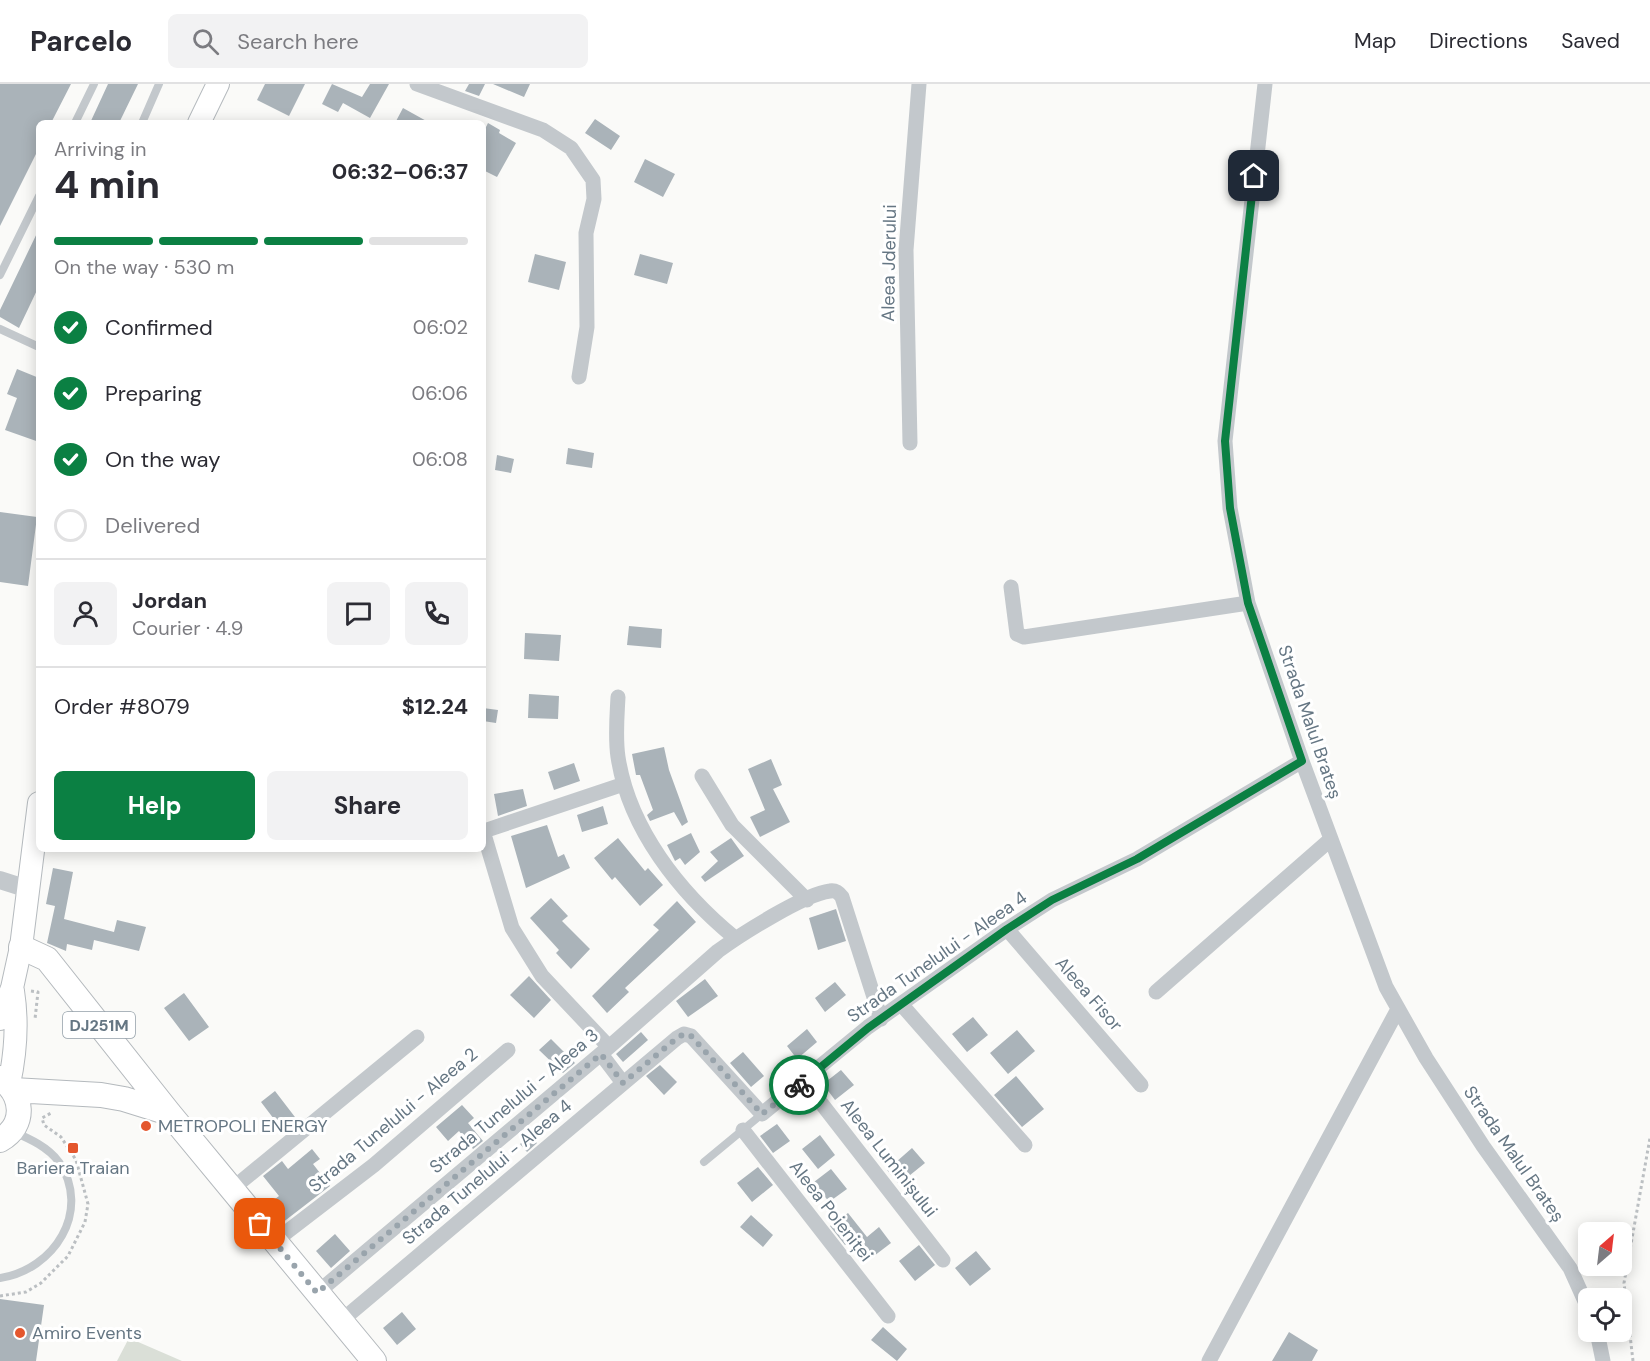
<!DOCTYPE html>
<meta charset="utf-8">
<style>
:root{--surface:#fff;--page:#f2f2f3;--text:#2b2b33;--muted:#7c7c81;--line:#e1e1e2;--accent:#0b8043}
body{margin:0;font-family:"DM Sans",sans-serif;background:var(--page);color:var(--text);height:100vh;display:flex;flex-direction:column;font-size:22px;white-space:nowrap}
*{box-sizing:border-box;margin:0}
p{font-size:20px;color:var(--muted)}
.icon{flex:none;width:33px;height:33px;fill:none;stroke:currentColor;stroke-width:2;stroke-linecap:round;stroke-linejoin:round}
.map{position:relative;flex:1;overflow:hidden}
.panel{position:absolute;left:36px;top:36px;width:450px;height:732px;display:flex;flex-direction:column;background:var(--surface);border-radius:9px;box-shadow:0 3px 15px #0003}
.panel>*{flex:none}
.needle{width:39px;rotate:28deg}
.fabs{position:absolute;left:1578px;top:1138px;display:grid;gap:12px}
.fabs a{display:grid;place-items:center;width:54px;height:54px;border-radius:9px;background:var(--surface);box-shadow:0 3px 15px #0003;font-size:30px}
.pin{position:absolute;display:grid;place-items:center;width:51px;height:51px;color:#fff;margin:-26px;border-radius:12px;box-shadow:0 3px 9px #0006}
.courier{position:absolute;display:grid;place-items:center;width:60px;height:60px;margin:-30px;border:4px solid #0b8043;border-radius:50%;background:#fff;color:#222;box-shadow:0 2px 8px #0007}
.headline em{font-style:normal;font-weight:700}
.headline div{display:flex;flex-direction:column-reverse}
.headline{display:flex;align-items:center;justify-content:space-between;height:102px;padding:0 18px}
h1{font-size:39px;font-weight:700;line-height:45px}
.bar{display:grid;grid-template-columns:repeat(4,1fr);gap:9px 6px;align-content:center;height:72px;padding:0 18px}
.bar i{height:8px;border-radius:4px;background:var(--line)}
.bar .current{background:var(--accent)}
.bar p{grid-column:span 4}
.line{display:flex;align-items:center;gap:15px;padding:0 18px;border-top:2px solid var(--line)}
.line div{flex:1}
.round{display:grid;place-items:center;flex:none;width:63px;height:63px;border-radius:9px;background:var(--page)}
ol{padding:0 18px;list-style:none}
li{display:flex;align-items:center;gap:18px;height:66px}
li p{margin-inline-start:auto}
li .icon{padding:6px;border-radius:50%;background:var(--accent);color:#fff;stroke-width:4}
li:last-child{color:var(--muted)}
li i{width:33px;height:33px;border:3px solid var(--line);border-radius:50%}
.primary-button{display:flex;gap:12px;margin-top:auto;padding:12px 18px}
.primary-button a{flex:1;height:69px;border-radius:9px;background:var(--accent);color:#fff;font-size:24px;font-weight:700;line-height:69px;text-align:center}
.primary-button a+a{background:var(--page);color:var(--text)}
header{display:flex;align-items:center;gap:36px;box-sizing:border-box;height:84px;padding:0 30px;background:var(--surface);border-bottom:2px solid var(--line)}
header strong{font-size:28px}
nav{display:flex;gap:33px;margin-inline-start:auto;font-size:21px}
.search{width:420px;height:54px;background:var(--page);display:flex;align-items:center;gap:15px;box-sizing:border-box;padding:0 21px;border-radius:9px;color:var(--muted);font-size:22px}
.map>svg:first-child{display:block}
</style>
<header>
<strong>Parcelo</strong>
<div class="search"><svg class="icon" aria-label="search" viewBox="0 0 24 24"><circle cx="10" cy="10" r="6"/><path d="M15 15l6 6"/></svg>Search here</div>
<nav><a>Map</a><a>Directions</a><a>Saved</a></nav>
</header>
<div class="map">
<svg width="1650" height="1277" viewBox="0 0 1650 1277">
<rect width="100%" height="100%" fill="#fafaf8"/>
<path fill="#dadfd7" d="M129,1254L182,1277H117Z"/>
<path fill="#aab3b9" d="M0,0H71L51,39H39V64L0,142Z
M108,0H138L119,39H90Z
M265,0H305L289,32L257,16Z
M332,0L362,13L370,0H389L370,34L343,19L338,28L322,20Z
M469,0H485L479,12L465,7Z
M493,0H530L524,13Z
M403,24L430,39H395Z
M595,35L620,52L611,66L585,49Z
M488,39L500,46L499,49L516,59L497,93L483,86V49Z
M645,75L675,90L663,113L634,98Z
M39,145V202L19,244L0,233V226Z
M535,170L566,178L559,206L528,198Z
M640,170L673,179L667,200L634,191Z
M17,285L39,294V358L5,346L17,314L7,310Z
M568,364L594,369L592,384L566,380Z
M497,371L514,375L511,389L495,386Z
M0,428L37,433L28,502L0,498Z
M629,542L662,545L661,564L627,561Z
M525,549L561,551L559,577L524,575Z
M529,610L559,612L558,635L528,634Z
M483,624L498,626L496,639L483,637Z
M664,663L669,686L688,738L682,742L674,728L650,737L647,731L653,726L640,691H636L632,670Z
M771,675L782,701L773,705L790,738L760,753L750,733L765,726L748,685Z
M574,679L580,697L554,706L548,688Z
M523,705L527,722L498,732L494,710Z
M603,722L608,740L582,748L577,731Z
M547,741L558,773L564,770L570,784L526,804L511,752Z
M691,749L700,768L685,781L680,774L675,777L667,761Z
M618,754L645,787L648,784L663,801L640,822L615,793L612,796L594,774Z
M731,754L744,772L705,798L701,793L718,777L710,768Z
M53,784L73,788L64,835L114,848L117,836L146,843L139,867L94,856L92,866L67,860L66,867L47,859L55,822L46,820Z
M551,814L568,832L562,837L590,865L571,885L556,869L559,866L530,834Z
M677,817L696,838L625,904L629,908L607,929L592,912L659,846L653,841Z
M836,825L846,857L818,866L809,834Z
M529,892L551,916L534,934L510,911Z
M705,895L718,912L688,933L676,917Z
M835,898L846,911L825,928L815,914Z
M184,909L209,943L189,957L164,924Z
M973,933L988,951L967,968L952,950Z
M807,945L817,958L797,975L787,962Z
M1017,946L1035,967L1008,990L990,969Z
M641,948L648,956L623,978L616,970Z
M551,955L575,979L563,989L539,966Z
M743,968L764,992L751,1003L730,979Z
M660,981L677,998L664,1011L646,992Z
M841,986L854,1001L835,1016L823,1000Z
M1016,992L1044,1025L1022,1043L994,1011Z
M275,1007L298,1037L283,1047L261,1018Z
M462,1021L474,1034L468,1039L483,1057L473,1065L459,1047L448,1057L436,1043Z
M777,1040L790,1057L773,1069L760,1052Z
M530,1051L537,1059L527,1068L520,1060Z
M820,1051L835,1071L818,1085L802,1065Z
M912,1064L925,1079L899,1100L887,1086Z
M312,1065L320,1075L313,1080L330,1102L282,1139L267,1121L279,1112L263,1092L282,1077L288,1085Z
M758,1083L773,1101L752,1118L737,1099Z
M831,1085L847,1105L829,1118L814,1098Z
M848,1129L867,1153L879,1143L891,1159L870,1175L853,1154L845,1161L830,1142Z
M751,1131L773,1151L763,1163L740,1143Z
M335,1150L350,1167L331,1184L316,1167Z
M919,1161L935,1181L915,1197L899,1177Z
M976,1167L991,1185L970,1202L955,1184Z
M0,1215L44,1221L36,1277H0Z
M402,1228L416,1245L397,1261L383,1244Z
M883,1243L907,1265L897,1277L871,1256Z
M1289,1248L1318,1266L1312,1277H1272Z"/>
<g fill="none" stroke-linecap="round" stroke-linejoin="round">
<defs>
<path id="primary" d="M199,39L218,0
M0,935L12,904L21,863L39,719
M9,1000C16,968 18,939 13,907"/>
<path id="trunk" d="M21,863L47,875L169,1029L374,1277
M0,994C23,1010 27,1041 0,1056
M13,1006L101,1011L124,1015L169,1029"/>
</defs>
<use href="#primary" stroke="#b5babe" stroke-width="24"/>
<use href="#trunk" stroke="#b4b9bd" stroke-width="26"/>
<path stroke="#bbbfc2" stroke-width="3" stroke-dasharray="3 3" stroke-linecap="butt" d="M31,907L38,908L35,935
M0,1212L26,1208L41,1199L68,1172L85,1138L88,1120L76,1076L61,1053L44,1041L42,1034L53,1028
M1633,1277L1624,1199L1650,1054"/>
<path stroke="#c3c8cc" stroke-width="8" d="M75,39L94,0
M142,39L159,0
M0,191L39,112
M0,245L39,263
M704,1078L762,1030
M0,1194C54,1186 92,1127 59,1078C48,1063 30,1055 14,1048"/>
<path stroke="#c3c8cc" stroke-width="15" d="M417,0L543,46L571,64L593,96L594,115L586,149L587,243L579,293
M1265,0L1225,357L1230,424L1248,519L1302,677L1386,903L1426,974L1483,1062L1570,1184L1588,1224
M910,359L906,166L919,0
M1011,503L1017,550L1024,553L1248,519
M618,613C617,633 615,653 618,673C629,745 680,809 735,854
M702,692L732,741L807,816
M483,747L512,844L542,892L609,963
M484,747L624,700
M1007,845L1141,1001
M1156,908L1331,755
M901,920L1025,1061
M601,970L623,999
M804,997L943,1176
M743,1046L888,1232
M232,1105L417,953
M275,1157L374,1081L508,966
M317,1209L609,963L718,867C740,851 804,810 830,807C836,806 839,809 842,813L881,935
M341,1237L677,954L684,950L691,952L762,1030L868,943L1007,845L1052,816L1137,775L1302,677
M1597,1248L1603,1277
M1209,1277L1398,925"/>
<path stroke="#c3c8cc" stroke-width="18" d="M0,796L28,805"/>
<use href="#primary" stroke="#fff" stroke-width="22"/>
<use href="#trunk" stroke="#fff" stroke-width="24"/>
</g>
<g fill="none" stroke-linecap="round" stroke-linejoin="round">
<path stroke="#99a4ac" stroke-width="6" stroke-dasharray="0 10.8" d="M260,1140L317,1209L601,970L623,999L677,954L684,950L691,952L762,1030L799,1001"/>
<path stroke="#0b8043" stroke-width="8" d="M799,1001L868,944L1007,845L1052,816L1137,775L1302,677L1248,519L1230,424L1225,357L1254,92"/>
</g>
<g fill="#e4572e" stroke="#fff" stroke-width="2">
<circle cx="146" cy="1042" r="6"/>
<rect x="67" y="1058" width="12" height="12" rx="3"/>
<circle cx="20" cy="1249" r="6"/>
</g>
<g text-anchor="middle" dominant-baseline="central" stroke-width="6" stroke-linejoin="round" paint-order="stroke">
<rect fill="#fff" stroke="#939fa8" stroke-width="1.5" x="63" y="928" width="72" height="26" rx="4.5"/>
<g font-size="16" font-weight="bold" fill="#657683">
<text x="99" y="941">DJ251M</text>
</g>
<g font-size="18" fill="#657683" stroke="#fff">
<text transform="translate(889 179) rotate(-89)">Aleea Jderului</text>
<text transform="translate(1310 638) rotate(71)">Strada Malul Brateș</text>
<text transform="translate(937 873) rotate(-35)">Strada Tunelului - Aleea 4</text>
<text transform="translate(1089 910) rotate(49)">Aleea Fisor</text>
<text transform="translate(514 1017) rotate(-40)">Strada Tunelului - Aleea 3</text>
<text transform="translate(393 1036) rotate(-40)">Strada Tunelului - Aleea 2</text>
<text transform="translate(1514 1070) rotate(55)">Strada Malul Brateș</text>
<text transform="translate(889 1074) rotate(52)">Aleea Luminișului</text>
<text transform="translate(487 1088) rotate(-40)">Strada Tunelului - Aleea 4</text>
<text transform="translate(831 1127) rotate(52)">Aleea Poieniței</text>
</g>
<g font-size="18" fill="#657683" stroke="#fff" text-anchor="start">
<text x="158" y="1042">METROPOLI ENERGY</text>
<text x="73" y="1084" text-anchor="middle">Bariera Traian</text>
<text x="32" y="1249">Amiro Events</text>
</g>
</g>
</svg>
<div class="fabs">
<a><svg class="needle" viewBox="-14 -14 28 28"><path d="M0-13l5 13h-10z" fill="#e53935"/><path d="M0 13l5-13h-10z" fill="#7c7c81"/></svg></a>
<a><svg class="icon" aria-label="locate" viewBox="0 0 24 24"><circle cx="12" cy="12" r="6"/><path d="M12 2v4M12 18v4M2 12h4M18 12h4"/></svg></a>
</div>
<div class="pin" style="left:260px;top:1140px;background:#ea580c"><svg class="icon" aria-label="bag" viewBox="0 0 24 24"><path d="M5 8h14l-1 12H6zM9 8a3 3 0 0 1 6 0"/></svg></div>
<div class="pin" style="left:1254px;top:92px;background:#1f2937"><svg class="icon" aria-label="home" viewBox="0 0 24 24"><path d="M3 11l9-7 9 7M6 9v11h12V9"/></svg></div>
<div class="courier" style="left:799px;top:1001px"><svg class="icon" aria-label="bike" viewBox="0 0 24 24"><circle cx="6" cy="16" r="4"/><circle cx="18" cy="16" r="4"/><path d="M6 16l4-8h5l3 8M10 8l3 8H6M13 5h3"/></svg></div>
<section class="panel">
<div class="headline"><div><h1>4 min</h1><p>Arriving in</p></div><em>06:32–06:37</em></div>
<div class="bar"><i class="current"></i><i class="current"></i><i class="current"></i><i></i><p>On the way · 530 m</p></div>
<ol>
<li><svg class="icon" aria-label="check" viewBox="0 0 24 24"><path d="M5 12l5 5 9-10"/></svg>Confirmed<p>06:02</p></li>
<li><svg class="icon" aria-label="check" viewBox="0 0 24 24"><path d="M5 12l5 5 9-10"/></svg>Preparing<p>06:06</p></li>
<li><svg class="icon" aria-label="check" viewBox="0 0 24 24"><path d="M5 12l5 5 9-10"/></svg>On the way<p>06:08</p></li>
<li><i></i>Delivered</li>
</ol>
<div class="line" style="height:108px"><a class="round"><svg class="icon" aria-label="person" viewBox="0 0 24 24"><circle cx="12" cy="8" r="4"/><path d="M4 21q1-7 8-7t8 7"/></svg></a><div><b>Jordan</b><p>Courier · 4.9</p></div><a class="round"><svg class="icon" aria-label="chat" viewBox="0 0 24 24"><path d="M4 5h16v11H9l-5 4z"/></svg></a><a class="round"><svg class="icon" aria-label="phone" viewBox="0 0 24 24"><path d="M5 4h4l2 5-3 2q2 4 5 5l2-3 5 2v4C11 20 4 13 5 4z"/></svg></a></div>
<div class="line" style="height:78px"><div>Order #8079</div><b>$12.24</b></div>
<div class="primary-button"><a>Help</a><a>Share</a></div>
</section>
</div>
